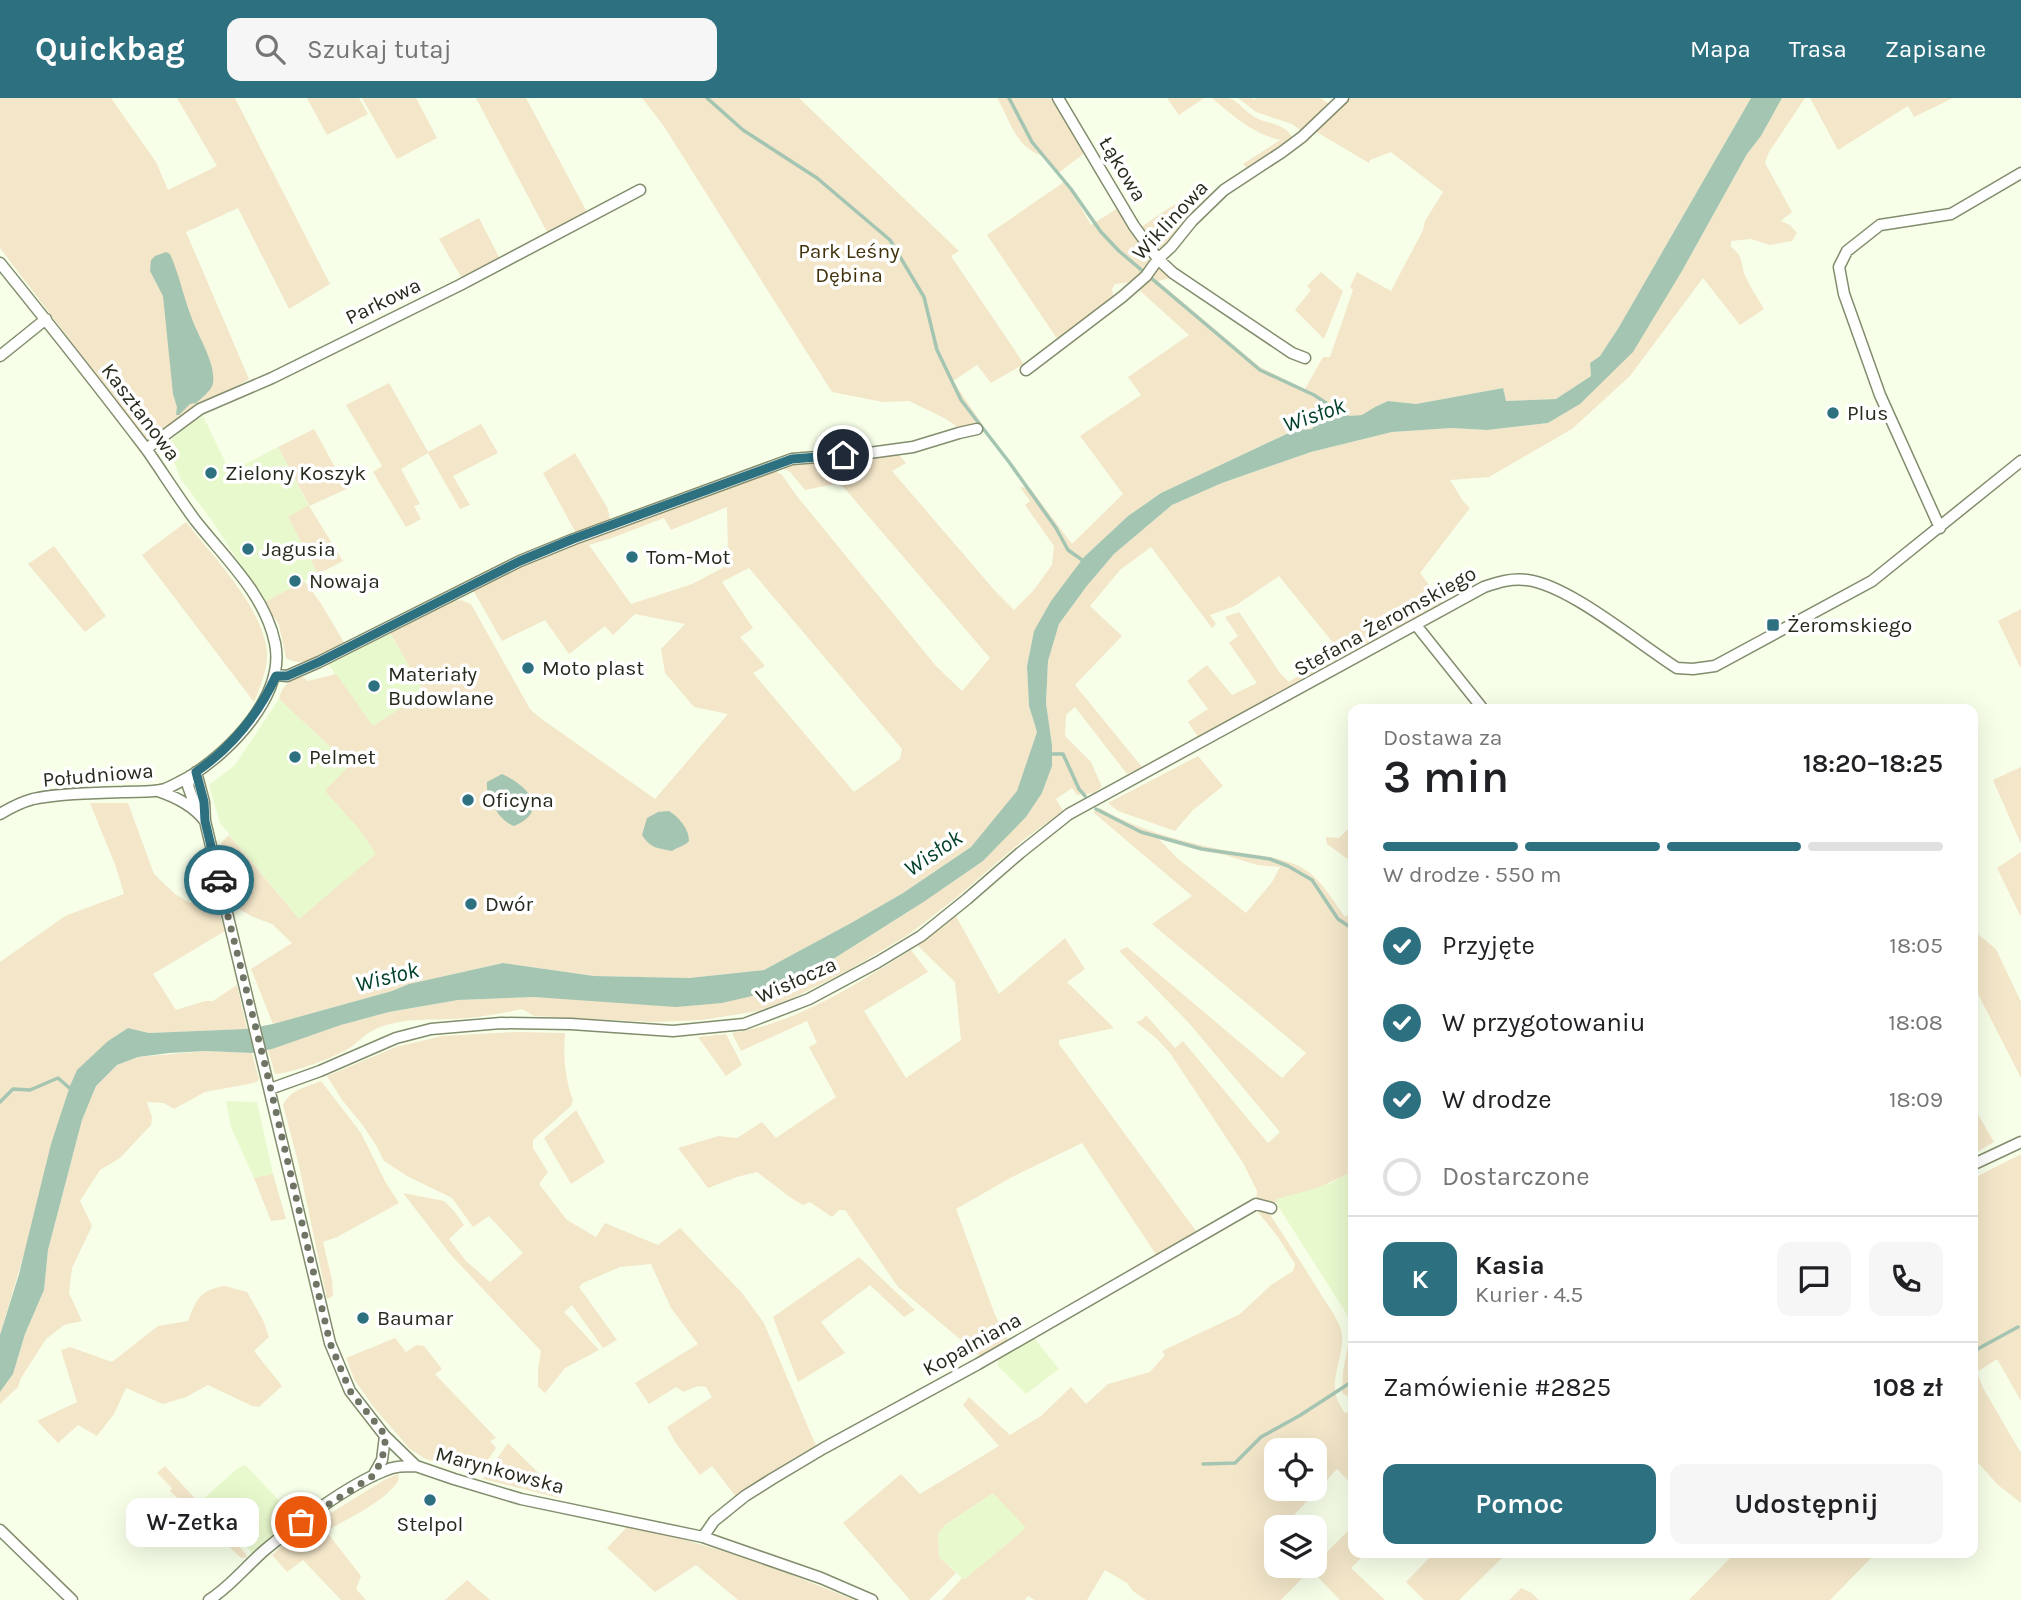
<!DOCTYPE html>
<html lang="pl">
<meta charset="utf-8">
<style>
:root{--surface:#fff;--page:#f6f6f6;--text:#202124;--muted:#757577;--line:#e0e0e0;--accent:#2d7181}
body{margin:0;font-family:Karla,sans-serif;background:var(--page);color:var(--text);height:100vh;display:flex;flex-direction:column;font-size:26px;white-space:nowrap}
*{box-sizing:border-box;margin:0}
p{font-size:23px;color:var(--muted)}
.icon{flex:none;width:38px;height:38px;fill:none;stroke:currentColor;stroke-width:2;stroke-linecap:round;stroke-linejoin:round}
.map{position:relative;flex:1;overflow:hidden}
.sheet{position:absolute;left:1348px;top:606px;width:630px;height:854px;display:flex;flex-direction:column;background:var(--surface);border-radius:14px;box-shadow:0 7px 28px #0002}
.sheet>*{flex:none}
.buttons{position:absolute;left:1264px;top:1340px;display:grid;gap:14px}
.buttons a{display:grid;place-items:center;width:63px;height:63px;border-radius:14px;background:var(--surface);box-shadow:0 7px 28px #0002;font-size:35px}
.pin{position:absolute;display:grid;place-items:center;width:60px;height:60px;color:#fff;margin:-30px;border:4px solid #fff;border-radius:50%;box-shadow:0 2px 7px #0007}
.courier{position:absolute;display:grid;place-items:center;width:70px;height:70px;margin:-35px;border:5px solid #2d7181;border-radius:50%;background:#fff;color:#222;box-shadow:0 2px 9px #0007}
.bubble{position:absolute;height:49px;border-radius:14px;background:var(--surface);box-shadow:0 7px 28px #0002;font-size:23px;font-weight:600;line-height:49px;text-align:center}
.head em{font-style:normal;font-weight:600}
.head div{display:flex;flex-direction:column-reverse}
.head{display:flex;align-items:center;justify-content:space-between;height:119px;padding:0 35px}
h1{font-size:46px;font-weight:600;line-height:52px}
.bar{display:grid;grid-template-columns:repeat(4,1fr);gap:10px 7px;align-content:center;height:84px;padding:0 35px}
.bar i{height:9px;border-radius:5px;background:var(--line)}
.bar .on{background:var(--accent)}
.bar p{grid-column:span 4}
.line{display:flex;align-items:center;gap:18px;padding:0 35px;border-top:2px solid var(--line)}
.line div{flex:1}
.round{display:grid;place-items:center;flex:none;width:74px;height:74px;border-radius:14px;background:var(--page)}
ol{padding:0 35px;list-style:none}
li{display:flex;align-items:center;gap:21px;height:77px}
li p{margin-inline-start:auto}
li .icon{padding:7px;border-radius:50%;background:var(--accent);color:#fff;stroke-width:4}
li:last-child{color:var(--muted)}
li i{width:38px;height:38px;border:4px solid var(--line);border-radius:50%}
.action{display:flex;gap:14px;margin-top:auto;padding:14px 35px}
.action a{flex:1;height:80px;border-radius:14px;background:var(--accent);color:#fff;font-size:28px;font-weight:600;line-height:80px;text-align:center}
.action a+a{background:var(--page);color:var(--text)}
header{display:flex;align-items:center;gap:42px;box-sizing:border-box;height:98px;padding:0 35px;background:var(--accent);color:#fff}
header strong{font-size:33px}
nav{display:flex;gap:38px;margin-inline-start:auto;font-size:24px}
.search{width:490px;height:63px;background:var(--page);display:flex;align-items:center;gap:18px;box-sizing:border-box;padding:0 24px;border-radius:14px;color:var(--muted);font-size:26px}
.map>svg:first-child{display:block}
</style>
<header>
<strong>Quickbag</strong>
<div class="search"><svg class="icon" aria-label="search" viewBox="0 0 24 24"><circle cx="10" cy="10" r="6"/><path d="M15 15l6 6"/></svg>Szukaj tutaj</div>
<nav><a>Mapa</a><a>Trasa</a><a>Zapisane</a></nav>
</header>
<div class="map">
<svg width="2021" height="1502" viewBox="0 0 2021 1502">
<rect width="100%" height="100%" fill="#f7ffe9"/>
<path fill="#e9f9ce" d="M203,318L230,374L278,349L309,408L288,419L318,476L265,504L249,481L215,427L180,380L171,355L176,352L174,345L170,344L182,331Z
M390,534L424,595L373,628L328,566Z
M279,601L350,667L360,732L377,757L299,821L220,725L209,687L235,667Z
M226,1003L257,1004L273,1076L254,1080L231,1029Z
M1350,1075L1353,1077V1155L1350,1156L1353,1160V1226L1278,1108L1276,1101L1331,1085Z
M1034,1240L1059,1271L1026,1296L998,1268V1261Z
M245,1367L296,1420L253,1456L202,1402L238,1370Z
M993,1395L1027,1430L964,1482L939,1459L938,1436L945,1427Z"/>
<path fill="#f3e6c9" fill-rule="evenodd" d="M0,0H111L156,64L168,92L217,68L177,0H235L330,186L289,211L238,110L186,134L249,281L145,341L0,150Z
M307,0H359L368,16L327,37Z
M362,0H416L437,40L397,61Z
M476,0H526L588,116L547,134Z
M642,0H799L959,153L951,158L1024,266L991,285L977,267L953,283L982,326L960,331L946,321L909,303L883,304L832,294L663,27Z
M997,0H1050L1086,54L1057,76L1048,60C1014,50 1013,27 997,0Z
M1167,0H1204L1179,17Z
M1212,0C1217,0 1225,0 1229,0C1239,4 1247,15 1256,20C1269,26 1287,26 1293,41L1248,72L1243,66L1280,42C1252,35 1234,19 1212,0Z
M1238,0H1252L1254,2L1256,0H1320L1331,7L1304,35L1292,26L1256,14Z
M1349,0H1751L1619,229L1600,258L1590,265L1591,278L1556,301L1506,303L1502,290L1416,306L1388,303L1375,309L1363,317L1319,320L1312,331L1295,332L1161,395L1128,418L1084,459L1034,533L1027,568L1029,608L1037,634L1018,693L971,749L903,795L851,825L764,872L689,880L594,878L503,865L409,886L392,893L273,926L251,871L292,845L272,826L253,819L236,809L221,745L229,737L299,821L376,756L360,732L325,693L350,667L279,601C283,587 288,582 303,579L308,583L336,576L373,628L424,595L390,534L453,503L461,502L471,506L530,611L539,619L655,701L728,616L694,609L665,575L661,551L685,526L635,516L613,537L605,528L569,556L545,522L502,543L473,492L514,470L556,455L585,441L774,372L782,377L796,397L936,568L962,593L990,560L840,385L805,392L790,374L781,369L785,367L895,356L900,358L906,365L892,373L996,494L1014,512L1033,493L1052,467L1054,448L1025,407L1030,403L1020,389L1030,390L1072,446L1123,396L1080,338L1141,297L1128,279L1189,237L1138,191L1159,169L1174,179L1158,183L1260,269L1305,291L1323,259H1330L1353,192L1350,189L1357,174L1391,193L1423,132L1425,123L1443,94L1391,54L1370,62L1369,65L1315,33ZM727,409L728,455L732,465L692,486L631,506L589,447L609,441L664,420L671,432ZM749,470L902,651L900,661L854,694L753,575L765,568L740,539L753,530L722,484Z
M1782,0H1805L1769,54L1765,65L1792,114L1781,123L1790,127L1797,135L1792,143L1770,147L1751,141L1731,143V149C1745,159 1740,167 1746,180C1751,190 1758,201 1764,211L1740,227L1703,180L1630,278L1572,331L1489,379L1450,382L1463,403L1470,410L1420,475L1443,505L1198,639L1188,624L1208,611L1187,583L1207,567L1232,597L1257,585L1229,545L1238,538L1225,519L1239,514L1280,575L1289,584L1324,560V556L1334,546L1279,478L1235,508L1210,517L1216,526L1212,530L1151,449L1120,472L1090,508L1122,538L1075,587L1142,669L1127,676L1075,609L1066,617L1065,638L1091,664L1102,689L1094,695L1077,697L1072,690L1056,701L1063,713L1022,743L956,800L908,837L849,872L793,900L758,913L702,922L654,924L534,918L522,911C499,916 477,920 453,921C429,922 406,920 383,928C370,932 361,941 351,949C336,959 293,975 275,976L268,952L341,927L389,914L458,902L534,899L589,901L808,877L925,803L983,763L1026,719L1042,695L1052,668V647L1046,605L1048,563L1059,526L1086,489L1114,456L1172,407L1222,385L1311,354L1392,334L1452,330L1487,332L1548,325L1580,306L1633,253L1682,173L1747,56L1761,38Z
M1810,0H1953L1914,19L1908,8L1838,52Z
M1064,84L1075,99L1091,127L1118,110L1151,159V164L1131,184L1115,186L1112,191L1114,201L1058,242L987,137Z
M1175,106L1189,122L1165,150H1156L1141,129Z
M479,120L500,161L461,179L439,141Z
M1321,174L1343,193L1324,241L1295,212L1311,192L1307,188Z
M389,285L428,354L481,326L498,355L453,378L470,407L460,411L428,355L401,371L420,406L414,408L421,421L406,429L373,374L382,368L346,307Z
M314,331L347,391L309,408L343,463L318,476L288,419L309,407L278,349Z
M575,355L608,411L610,422L576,435L543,375Z
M186,424C212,457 266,513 267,557C267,573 260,589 254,604L142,457Z
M54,448L106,518L85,534L28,466Z
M304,483L320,504L345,546C328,554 305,572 286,560L279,527L265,504Z
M2021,511V571L1998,523Z
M1198,658L1223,688L1193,712L1175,733L1118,713L1108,705Z
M2021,669V746L1993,682Z
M90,705H128L154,776L175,796L190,805L213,796L225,833L153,876L176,912L205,903H213L237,887L247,931L149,935L128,930L108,943L29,1139L0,1237V864L65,818L124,796L116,769Z
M1100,710C1138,732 1181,743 1223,752C1251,757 1283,757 1307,773C1321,782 1335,805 1345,819L1353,814V1077L1350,1075L1320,1089L1277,1101V1104L1256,1103L1257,1093L1243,1065L1170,955L1156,940L1136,924L1142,922L1146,917L1175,950L1183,943L1268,1045L1280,1034L1189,925L1119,853L1127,849L1282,980L1306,955L1152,826L1192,798L1093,714ZM1159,741L1198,752L1225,757L1257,767L1280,769L1272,784L1246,815L1177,760Z
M1353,726V765L1327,746L1326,739L1339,740Z
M2021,754V819L1997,770Z
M956,818L999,896L1065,840L1085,871L1067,884L1114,930L1059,942V946L1196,1133L1157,1158L1082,1045L1012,1079L956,1111L995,1217L1009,1243L980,1258L898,1189L845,1112H839L832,1119L810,1104L803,1107L791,1100L757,1074L737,1079L708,1090L678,1050L719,1038L737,1040L762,1024L776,1040L836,999L809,949L817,945L807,923L741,953L732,935C798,925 856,886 911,852L928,874L864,913L906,980L961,942L955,884L918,848Z
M1972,824L1979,837L1996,851L2021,904V980L1975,890L1972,891Z
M517,934L565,935C563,958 565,981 573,1002L571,1008L533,1042V1050L548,1074L539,1086L567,1122L596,1139L605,1125L658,1147L680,1130L742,1195L764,1225L816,1348L789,1363L737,1400L712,1368L700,1377L675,1344L667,1329L712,1299L706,1289L698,1288L683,1294L676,1289L649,1306L635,1285L698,1246L671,1210L651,1166L620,1169L583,1185L579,1189L617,1242L603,1250L572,1207L564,1214L599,1252L565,1270L545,1295L538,1289V1271L541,1253L451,1157L403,1095L444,1103L454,1113L464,1127L449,1141L466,1163L490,1184L523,1155L489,1118L473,1129L452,1100L407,1078L384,1063L376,1047L361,1025L342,1002L327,978L396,949L442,938Z
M726,936L742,967L726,978L698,939Z
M206,953L252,955L259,982L254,985L205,994L174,1011L164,1005L147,1004L152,1019L151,1027L120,1060L100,1072L80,1103L92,1128L72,1170L69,1195L82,1223L64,1227L46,1241L21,1280L18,1289L0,1306V1294L13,1276L25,1236L44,1192L48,1152L82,1022L96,988L117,967L138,959Z
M321,983L361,1035L386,1085L399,1105L337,1139L323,1144L332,1182L333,1198L327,1201L299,1068L283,1007C290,992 306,989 321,983Z
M1972,1006L1994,1044L1972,1057Z
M576,1012L605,1064L571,1086L544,1040Z
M2021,1056V1303L1997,1261L1977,1274L1983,1290L2021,1355V1405L1998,1387L1972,1358V1081Z
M273,1076L286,1121L271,1123L254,1080Z
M1257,1113H1263L1269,1115C1287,1143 1305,1170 1322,1198C1329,1209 1340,1223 1342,1236C1344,1266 1323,1286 1345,1315L1353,1313V1388L1337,1371L1282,1430H1276V1437L1272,1441L1276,1445V1468H1300L1307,1475L1281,1502H1146L1133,1493L1127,1485L1105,1472L1087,1502H1035L1028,1498L1025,1502H942L962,1480L965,1481L1026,1430L993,1395L945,1427L938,1436L939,1459L956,1475L929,1502H910L843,1425L901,1376L920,1396L999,1348L963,1307L969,1299L1010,1337L1041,1318L1071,1289L1086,1306L1108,1286L1150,1274L1165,1257L1162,1253L1240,1216L1271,1187L1293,1173L1295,1166L1278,1139ZM1276,1353H1314V1391H1276Z
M859,1159L915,1212L904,1219L870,1187L821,1224L845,1255L798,1284L773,1219Z
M225,1188L247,1194L263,1222L269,1239L254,1253L282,1288L259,1309L252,1308L208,1287L186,1299L163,1306L126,1290L114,1316L97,1338L78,1327L58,1345L37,1323L77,1304L61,1252L70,1249L112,1264L158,1228L188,1223C197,1201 199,1192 225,1188Z
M1352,1224L1353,1226V1302L1342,1295L1343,1274Z
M395,1240L406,1254L417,1247L424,1248L442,1271L435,1276L496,1340L490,1343L496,1350L477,1377L426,1361L410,1351L376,1312L355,1283L346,1260Z
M508,1345L559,1395V1400L483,1381Z
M165,1368L246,1456L247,1459L241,1460L170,1393L172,1390L157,1375Z
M398,1376L399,1381C389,1402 347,1421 326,1433L361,1478L356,1491L366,1502H341L303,1462L287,1474L272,1457L289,1441L384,1382Z
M1353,1428V1454H1367L1351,1470L1385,1502H1340L1310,1471Z
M627,1429L682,1441L754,1462L855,1502H738L696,1467L655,1494L607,1450Z
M1435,1454H1521L1502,1460L1459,1502H1424L1406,1484Z
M1736,1454H1877L1830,1502H1689Z
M467,1482L490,1502H445Z
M1521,1490L1532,1495L1539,1502H1509Z"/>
<path fill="#a5c5b3" d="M1751,0H1782L1761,38L1747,56L1682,173L1633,254L1580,306L1548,325L1487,332L1452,330L1392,334L1311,354L1222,385L1172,407L1114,456L1086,489L1059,526L1048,563L1046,605L1052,647V668L1042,695L1026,719L983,763L925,803L808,877L778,892L722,905L676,909L534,899L458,902L389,914L341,927L272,951L252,955L206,953L169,955L138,959L117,967L96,988L82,1022L48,1152L44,1192L25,1236L13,1276L0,1294V1237L19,1176L51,1046L70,988L77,972L108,943L128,930L149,935L245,931L273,926L392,893L409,886L503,865L594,878L689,880L764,872L851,825L903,795L971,749L1017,693L1037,634L1029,608L1027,568L1034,533L1051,503L1084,459L1128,418L1161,395L1295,332L1312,331L1319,320L1362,317L1375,309L1388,303L1416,306L1503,290L1506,303L1556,301L1591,278L1590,265L1600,258L1619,229Z
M166,154L170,156C179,176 183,197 191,218C197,237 216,264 213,285C212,292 202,300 196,305L190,306L179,317H176L177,309L173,296L163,198L150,173L151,162L155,158Z
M502,676C527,687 551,712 514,728C500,724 485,699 487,684Z
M669,713C679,719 689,731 689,743C685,748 677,749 672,753C657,750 650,750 642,737L647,720L658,714Z"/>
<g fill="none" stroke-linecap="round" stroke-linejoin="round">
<path stroke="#a5c5b3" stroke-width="3.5" d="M707,0L743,32L817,80L890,142L924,199L937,252L961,302L1009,364L1056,430L1068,452L1085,464
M1009,0L1032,44L1071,91L1101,134L1119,153L1260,272L1314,297L1349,320
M1050,656H1063L1079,691L1085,698
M1096,711L1141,734L1202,751L1270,761L1288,768L1312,782L1338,821L1353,831
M0,1004L13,991L30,992L58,980L73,993
M1972,1254L2018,1229
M1203,1366L1235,1365L1261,1339L1299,1318L1353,1283"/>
<defs>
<path id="minor" d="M1058,0L1134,128L1158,161L1173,175L1292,255L1305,260
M0,165C50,227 99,289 147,352C163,375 178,399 195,422C224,459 265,496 275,545C286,597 230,654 189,679C181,683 173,688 165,691C152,695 137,693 123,694C95,695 60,695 33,701C22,704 10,710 0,716
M0,258L46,221
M1026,272L1122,199L1146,178L1158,161L1171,149L1192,123L1224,92L1282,54L1302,39L1343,0
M146,351L200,311L272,280L460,187L640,92
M1940,430L1880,297L1844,196L1839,169L1847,153L1880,127L1951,116L2021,75
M1416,527L1483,611
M276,577L287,578L319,564L520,463L574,441L792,361L869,355L913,349L959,335L977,331
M196,674L204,704L205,723L330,1245L350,1293L385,1338L416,1368L454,1381L521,1401L703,1439L821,1480L872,1502
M190,678L188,688L197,713
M158,693C176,699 193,707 205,723
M270,991L320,973L396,940L431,931L501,925L571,926L673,933L744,926L809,901L878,864L921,838L967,801L1020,755L1069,716L1484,489C1499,484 1511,480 1527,482C1569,487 1639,546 1677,570L1693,571L1715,568L1872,483L2021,363
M1972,1067L2021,1044
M373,1378L382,1362L385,1338
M0,1432L72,1502
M703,1439L714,1423L745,1398L772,1381L824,1350L978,1266L1256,1106L1271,1110
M209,1502C231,1488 246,1468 266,1451C296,1426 348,1387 384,1373C394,1368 405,1368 416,1368"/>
</defs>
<use href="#minor" stroke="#818d6c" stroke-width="13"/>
<use href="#minor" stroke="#fff" stroke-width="10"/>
</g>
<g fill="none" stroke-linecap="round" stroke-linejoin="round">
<path stroke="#6f7564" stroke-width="7" stroke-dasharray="0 12.6" d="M219,782L267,975L330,1245L350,1293L386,1338L382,1362L373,1378L301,1424"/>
<path stroke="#2d7181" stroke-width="9" d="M219,782L205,723L204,704L196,674C232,649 258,617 276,578H287L319,564L520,463L573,441L792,361L843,357"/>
</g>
<g fill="#2d7181" stroke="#fff" stroke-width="2.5">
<circle cx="1833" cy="315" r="7"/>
<circle cx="211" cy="375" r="7"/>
<circle cx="248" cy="451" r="7"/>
<circle cx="632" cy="459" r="7"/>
<circle cx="295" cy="483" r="7"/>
<rect x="1766" y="520" width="14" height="14" rx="3.5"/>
<circle cx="528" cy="570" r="7"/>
<circle cx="374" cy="588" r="7"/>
<circle cx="295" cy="659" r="7"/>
<circle cx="468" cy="702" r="7"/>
<circle cx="471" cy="806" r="7"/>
<circle cx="363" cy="1220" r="7"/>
<circle cx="430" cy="1402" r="7"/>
</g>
<g text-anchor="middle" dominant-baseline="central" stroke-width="7" stroke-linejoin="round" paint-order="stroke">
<g font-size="21" fill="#262b1d" stroke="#fff">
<text transform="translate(1123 71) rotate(59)">Łąkowa</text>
<text transform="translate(1170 122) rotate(-47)">Wiklinowa</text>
<text transform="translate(383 203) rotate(-26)">Parkowa</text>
<text transform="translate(141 314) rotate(53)">Kasztanowa</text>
<text transform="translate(1385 523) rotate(-29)">Stefana Żeromskiego</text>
<text transform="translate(98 677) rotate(-5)">Południowa</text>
<text transform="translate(796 882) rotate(-24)">Wisłocza</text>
<text transform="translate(972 1246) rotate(-29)">Kopalniana</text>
<text transform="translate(500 1372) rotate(15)">Marynkowska</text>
</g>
<g font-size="21" fill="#42330b" stroke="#fff">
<text x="849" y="153">Park Leśny<tspan x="849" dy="24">Dębina</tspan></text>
</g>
<g font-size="21" fill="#262b1d" stroke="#fff" text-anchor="start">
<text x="1847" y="315">Plus</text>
<text x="225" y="375">Zielony Koszyk</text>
<text x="262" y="451">Jagusia</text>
<text x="646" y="459">Tom-Mot</text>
<text x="309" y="483">Nowaja</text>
<text x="1787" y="527">Żeromskiego</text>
<text x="542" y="570">Moto plast</text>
<text x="388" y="576">Materiały<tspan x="388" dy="24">Budowlane</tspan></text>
<text x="309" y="659">Pelmet</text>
<text x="482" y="702">Oficyna</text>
<text x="485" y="806">Dwór</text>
<text x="377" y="1220">Baumar</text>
<text x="430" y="1426" text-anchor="middle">Stelpol</text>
</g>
<g font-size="23" font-style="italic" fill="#03422a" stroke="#fff">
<text transform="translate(1314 317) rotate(-19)">Wisłok</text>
<text transform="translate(933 755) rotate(-34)">Wisłok</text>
<text transform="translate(387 879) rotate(-14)">Wisłok</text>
</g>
</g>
</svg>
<div class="buttons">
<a><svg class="icon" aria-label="locate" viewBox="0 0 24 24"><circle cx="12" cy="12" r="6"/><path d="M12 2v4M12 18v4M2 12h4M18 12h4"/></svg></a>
<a><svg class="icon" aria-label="layers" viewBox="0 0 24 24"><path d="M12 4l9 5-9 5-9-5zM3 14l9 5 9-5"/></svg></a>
</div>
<div class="pin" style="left:301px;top:1424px;background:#ea580c"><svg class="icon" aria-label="bag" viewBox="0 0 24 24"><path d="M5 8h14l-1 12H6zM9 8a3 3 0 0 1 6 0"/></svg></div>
<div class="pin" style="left:843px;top:357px;background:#1f2937"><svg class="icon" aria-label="home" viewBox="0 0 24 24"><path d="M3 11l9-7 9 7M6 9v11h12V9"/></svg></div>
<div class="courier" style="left:219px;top:782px"><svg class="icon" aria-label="car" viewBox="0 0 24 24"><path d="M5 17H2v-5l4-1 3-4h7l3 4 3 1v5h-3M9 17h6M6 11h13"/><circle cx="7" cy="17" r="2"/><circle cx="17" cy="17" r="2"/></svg></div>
<div class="bubble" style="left:126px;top:1400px;width:133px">W-Zetka</div>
<section class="sheet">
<div class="head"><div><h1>3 min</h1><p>Dostawa za</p></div><em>18:20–18:25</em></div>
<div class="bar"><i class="on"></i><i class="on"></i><i class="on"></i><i></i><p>W drodze · 550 m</p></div>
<ol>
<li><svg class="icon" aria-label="check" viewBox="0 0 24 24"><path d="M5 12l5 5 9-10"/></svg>Przyjęte<p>18:05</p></li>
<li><svg class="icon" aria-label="check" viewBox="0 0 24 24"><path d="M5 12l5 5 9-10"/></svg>W przygotowaniu<p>18:08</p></li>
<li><svg class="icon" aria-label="check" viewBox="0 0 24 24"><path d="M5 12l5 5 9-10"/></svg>W drodze<p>18:09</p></li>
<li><i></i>Dostarczone</li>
</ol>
<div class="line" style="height:126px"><b class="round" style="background:var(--accent);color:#fff">K</b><div><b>Kasia</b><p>Kurier · 4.5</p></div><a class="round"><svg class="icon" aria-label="chat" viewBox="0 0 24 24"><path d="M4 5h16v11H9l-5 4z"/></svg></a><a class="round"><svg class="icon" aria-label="phone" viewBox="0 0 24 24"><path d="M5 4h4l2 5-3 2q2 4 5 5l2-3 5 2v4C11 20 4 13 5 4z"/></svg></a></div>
<div class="line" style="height:91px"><div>Zamówienie #2825</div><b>108 zł</b></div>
<div class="action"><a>Pomoc</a><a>Udostępnij</a></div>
</section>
</div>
